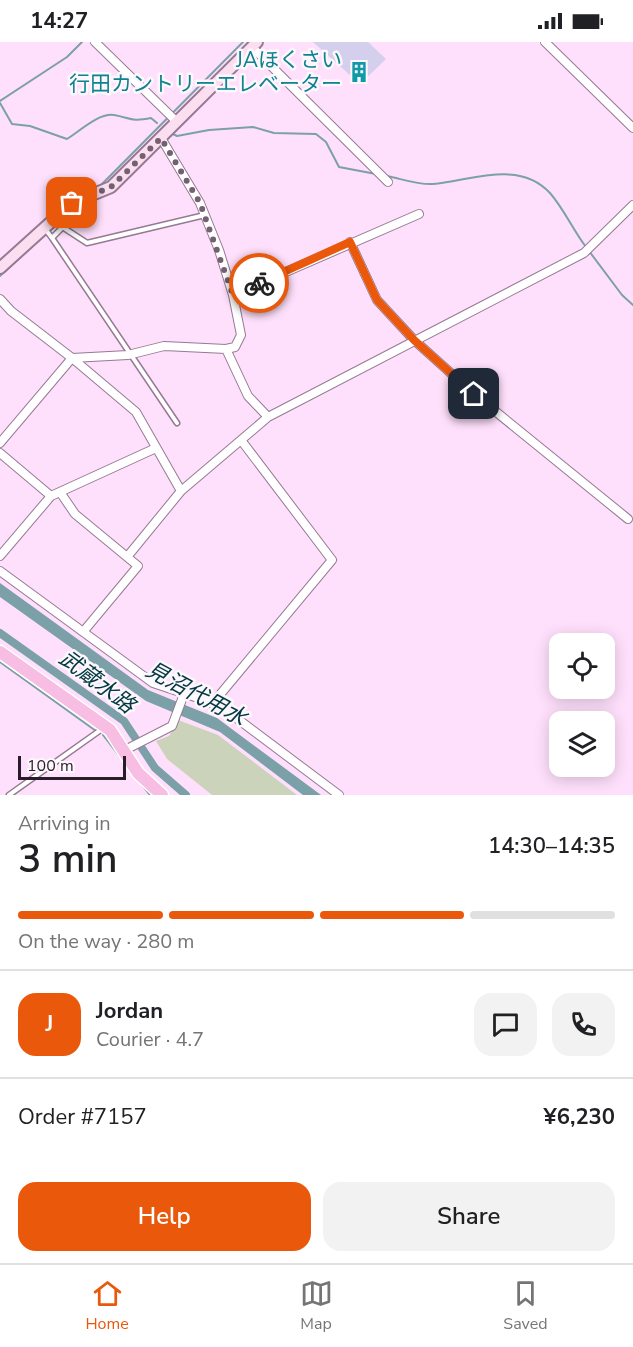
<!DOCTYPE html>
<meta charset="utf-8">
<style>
:root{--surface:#fff;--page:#f2f2f2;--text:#202124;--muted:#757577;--line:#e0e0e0;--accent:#ea580c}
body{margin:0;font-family:"Nunito Sans","Noto Sans JP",sans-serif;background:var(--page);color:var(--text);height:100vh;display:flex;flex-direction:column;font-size:22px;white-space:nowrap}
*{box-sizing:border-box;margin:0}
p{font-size:20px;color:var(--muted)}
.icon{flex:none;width:33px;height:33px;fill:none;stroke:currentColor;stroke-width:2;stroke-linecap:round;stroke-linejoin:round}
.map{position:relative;height:753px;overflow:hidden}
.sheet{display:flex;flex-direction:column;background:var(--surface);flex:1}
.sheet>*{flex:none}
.tools{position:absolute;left:549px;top:591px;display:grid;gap:12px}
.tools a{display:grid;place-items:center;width:66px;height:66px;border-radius:12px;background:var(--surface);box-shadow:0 3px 15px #0003;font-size:30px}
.scale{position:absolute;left:18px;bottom:15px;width:108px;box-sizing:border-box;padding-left:6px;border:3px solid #271c27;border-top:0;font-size:16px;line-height:21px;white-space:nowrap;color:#271c27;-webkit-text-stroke:4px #fdf6fc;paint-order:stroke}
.pin{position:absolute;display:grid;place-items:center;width:51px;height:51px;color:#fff;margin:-26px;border-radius:12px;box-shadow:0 3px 9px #0006}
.courier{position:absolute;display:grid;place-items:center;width:60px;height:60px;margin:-30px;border:4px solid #ea580c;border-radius:50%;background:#fff;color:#222;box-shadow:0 2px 8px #0007}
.head em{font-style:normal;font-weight:600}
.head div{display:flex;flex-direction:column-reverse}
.head{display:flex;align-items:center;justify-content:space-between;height:102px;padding:0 18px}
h1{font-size:39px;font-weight:600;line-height:45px}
.bar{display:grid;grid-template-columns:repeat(4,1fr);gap:9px 6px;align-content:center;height:72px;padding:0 18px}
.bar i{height:8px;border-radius:4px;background:var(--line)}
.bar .on{background:var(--accent)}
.bar p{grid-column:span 4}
.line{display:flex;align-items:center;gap:15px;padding:0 18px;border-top:2px solid var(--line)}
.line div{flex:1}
.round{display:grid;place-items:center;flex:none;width:63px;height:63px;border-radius:18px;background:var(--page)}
.cta{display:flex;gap:12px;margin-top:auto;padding:12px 18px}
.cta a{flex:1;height:69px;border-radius:18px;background:var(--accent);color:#fff;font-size:24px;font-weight:600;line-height:69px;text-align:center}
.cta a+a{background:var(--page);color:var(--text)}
.status{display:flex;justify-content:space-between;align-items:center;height:42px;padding:0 30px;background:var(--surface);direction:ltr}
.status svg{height:16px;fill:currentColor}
.tab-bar{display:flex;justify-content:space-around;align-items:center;height:84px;border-top:2px solid var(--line);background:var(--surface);font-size:16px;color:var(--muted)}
.tab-bar a{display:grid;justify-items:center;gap:3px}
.tab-bar .on{color:var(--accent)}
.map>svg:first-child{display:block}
</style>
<div class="status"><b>14:27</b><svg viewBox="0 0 49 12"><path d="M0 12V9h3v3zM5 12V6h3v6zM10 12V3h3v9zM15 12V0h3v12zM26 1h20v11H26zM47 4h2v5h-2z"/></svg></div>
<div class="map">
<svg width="633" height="753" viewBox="0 0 633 753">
<rect width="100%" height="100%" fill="#ffe0fc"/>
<path fill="#cbd3ba" d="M178,678L218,693L297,753H212L167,717L156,699L169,694Z"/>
<path fill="#7ca0a7" d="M0,541L148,648L217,676L321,753H303L220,690L146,659L0,555Z"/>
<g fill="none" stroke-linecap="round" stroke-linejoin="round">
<path stroke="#7ca0a7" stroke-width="2" d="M0,59L67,15L82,0
M0,61L12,82L30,84L67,97C80,89 98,71 114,73C131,76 131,80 151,76L157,81
M173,92L177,94L209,88L253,85L274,91L316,92L326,100L339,125L376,132
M387,134C402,137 418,143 433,142C470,139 519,117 550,151C564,167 573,188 586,205
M102,142L243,0
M589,209L622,253L633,263
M0,234L64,175
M0,620L96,689
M103,693L150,753"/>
<path stroke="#7ca0a7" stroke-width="8" d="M0,591L124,679L155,726L186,753"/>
</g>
<path fill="#d4cfec" d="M313,0H368L386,17L360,42Z"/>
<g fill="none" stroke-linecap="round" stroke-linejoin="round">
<defs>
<path id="service" d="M64,186L87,201L205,173
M46,188L52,196L90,157
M52,196L177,381
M9,753L102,687"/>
<path id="minor" d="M95,0L177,80
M545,0L633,86
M252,5L388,140
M350,200L377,258L414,298L474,352L628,477
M233,253L419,172
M0,257L11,269L72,316L136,370L181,449L241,398L332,518L213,661
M226,307L248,354L268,375
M241,398L268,375L584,211L633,163
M0,401L72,316L128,313L164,304L226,307L235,305L241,293L233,253L219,208L200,161L161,96
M0,411L51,454
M60,450L75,472L138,524L83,590
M0,514L51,454L156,406
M127,515L181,449
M0,529L153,641L204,658L227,669L339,753
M125,708L172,684L184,652"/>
<path id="secondary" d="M0,226L72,161L111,145L257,0"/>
<path id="primary" d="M0,610L110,688L138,731L162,753"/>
</defs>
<use href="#service" stroke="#957a93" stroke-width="7"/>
<use href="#minor" stroke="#957a93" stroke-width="10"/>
<use href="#secondary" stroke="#957a93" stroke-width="14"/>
<use href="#primary" stroke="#fff" stroke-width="15"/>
<use href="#service" stroke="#fff" stroke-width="4"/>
<use href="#minor" stroke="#fff" stroke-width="8"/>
<use href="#secondary" stroke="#fcdef1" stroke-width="10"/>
<use href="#primary" stroke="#f8bde2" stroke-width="12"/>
</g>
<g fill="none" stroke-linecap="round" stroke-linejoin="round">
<path stroke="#736172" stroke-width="6" stroke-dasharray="0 10.8" d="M72,161L111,145L161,96L200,161L233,253L259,241"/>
<path stroke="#ea580c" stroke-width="8" d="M259,241L350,200L377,258L414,298L474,352"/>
</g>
<defs>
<symbol id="building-bare" viewBox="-9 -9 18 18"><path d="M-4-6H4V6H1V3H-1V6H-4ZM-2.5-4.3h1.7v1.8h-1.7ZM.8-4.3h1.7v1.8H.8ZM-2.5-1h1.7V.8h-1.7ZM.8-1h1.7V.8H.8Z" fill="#0f9aa8" stroke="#fdf6fc" stroke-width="2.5" paint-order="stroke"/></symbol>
</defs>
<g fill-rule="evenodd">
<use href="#building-bare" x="344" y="15" width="30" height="30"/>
</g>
<g text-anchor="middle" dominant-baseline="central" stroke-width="5" stroke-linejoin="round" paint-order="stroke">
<g font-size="21" fill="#0d838f" stroke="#fdf6fc" text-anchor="end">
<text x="342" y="18">JAほくさい<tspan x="342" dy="24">行田カントリーエレベーター</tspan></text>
</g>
<g font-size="22" font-style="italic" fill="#003941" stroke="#fdf6fc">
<text transform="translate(97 640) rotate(37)">武蔵水路</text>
<text transform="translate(196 652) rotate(28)">見沼代用水</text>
</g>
</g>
</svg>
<div class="tools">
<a><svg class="icon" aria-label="locate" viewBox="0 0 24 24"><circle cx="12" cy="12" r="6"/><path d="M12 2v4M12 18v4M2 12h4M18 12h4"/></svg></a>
<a><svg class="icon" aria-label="layers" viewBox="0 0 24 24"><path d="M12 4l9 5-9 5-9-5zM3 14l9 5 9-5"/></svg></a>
</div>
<div class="scale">100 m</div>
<div class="pin" style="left:72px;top:161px;background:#ea580c"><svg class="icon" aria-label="bag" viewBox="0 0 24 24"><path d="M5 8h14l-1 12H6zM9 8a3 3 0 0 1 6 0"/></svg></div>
<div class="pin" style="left:474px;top:352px;background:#1f2937"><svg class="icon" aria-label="home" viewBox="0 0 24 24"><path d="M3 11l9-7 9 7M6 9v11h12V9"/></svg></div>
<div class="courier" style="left:259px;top:241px"><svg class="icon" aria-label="bike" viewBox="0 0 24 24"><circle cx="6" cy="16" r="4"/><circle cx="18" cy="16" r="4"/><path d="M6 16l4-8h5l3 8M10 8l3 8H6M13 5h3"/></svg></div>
</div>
<section class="sheet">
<div class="head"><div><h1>3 min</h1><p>Arriving in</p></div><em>14:30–14:35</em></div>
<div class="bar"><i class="on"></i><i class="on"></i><i class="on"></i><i></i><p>On the way · 280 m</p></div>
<div class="line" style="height:108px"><b class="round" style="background:var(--accent);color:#fff">J</b><div><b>Jordan</b><p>Courier · 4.7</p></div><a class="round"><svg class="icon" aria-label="chat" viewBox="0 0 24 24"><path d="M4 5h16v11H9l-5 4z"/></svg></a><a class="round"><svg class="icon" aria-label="phone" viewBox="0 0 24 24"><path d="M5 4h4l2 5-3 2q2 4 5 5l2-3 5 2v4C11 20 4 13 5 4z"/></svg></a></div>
<div class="line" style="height:78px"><div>Order #7157</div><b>¥6,230</b></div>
<div class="cta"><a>Help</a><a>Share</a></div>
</section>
<nav class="tab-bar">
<a class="on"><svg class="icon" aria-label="home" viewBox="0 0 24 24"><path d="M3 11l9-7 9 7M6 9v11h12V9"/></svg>Home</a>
<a><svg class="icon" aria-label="map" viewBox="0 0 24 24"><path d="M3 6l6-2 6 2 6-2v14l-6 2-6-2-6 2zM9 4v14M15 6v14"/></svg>Map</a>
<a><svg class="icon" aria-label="saved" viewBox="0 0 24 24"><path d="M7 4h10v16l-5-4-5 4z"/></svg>Saved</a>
</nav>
